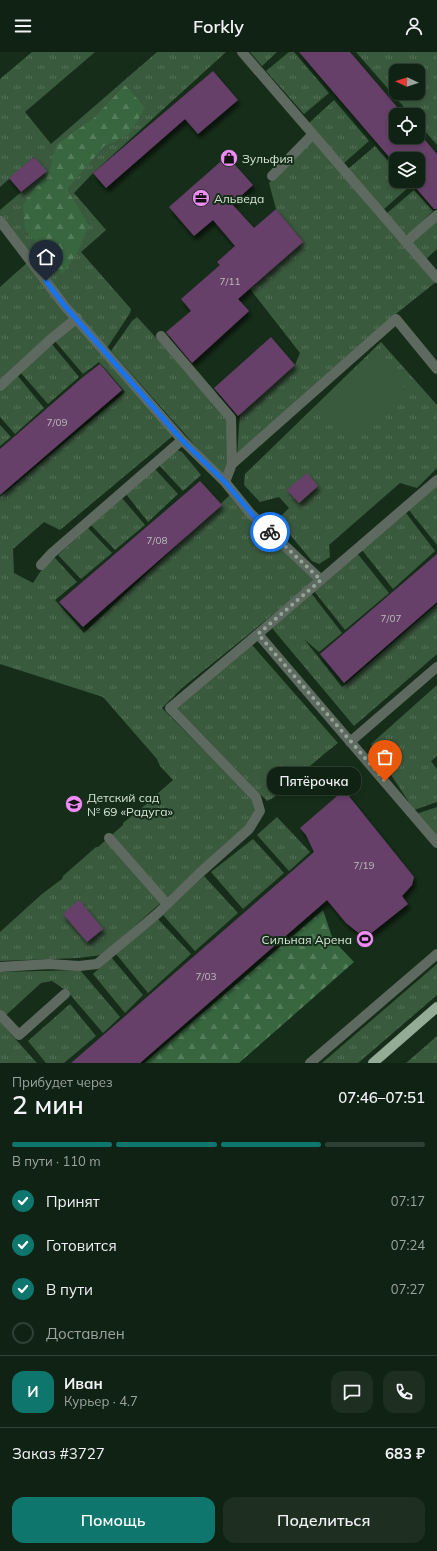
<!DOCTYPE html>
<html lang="ru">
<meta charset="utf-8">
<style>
:root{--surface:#102213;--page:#1e2f21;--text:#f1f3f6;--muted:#9ca4a0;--line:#303f33;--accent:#0f766e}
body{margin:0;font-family:Mulish,sans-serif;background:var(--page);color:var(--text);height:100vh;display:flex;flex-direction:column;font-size:15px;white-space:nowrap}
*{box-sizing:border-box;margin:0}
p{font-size:13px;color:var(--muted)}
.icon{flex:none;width:22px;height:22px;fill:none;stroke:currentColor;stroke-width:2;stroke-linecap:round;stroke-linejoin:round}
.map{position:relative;height:1011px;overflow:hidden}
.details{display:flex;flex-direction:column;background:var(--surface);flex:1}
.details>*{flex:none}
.needle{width:26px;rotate:273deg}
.fabs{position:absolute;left:389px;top:12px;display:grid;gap:8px}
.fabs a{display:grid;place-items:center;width:36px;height:36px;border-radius:8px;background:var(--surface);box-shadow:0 2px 6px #0003,0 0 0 1px var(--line);font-size:20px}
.pin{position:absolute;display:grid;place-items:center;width:34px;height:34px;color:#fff;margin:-41px -17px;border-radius:50% 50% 50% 0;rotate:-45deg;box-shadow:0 0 4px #0007}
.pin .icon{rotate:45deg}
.courier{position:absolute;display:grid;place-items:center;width:40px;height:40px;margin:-20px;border:3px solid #1a73e8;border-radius:50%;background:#fff;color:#222;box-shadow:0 1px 5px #0007}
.bubble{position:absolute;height:28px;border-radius:12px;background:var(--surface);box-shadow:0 2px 6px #0003,0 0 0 1px var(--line);font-size:13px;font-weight:600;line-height:28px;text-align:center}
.headline em{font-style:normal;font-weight:600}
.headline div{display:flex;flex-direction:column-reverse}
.headline{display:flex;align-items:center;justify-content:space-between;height:68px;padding:0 12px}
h1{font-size:26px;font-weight:600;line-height:30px}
.bar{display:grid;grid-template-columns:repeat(4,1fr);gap:6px 4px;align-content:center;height:48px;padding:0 12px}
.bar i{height:5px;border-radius:3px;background:var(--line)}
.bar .on{background:var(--accent)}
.bar p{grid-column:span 4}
.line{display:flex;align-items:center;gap:10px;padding:0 12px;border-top:1px solid var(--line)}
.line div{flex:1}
.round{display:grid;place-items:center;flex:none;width:42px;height:42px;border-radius:12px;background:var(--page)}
ol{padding:0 12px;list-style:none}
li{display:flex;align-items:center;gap:12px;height:44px}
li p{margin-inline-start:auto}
li .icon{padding:4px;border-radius:50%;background:var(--accent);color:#fff;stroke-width:4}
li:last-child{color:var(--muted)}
li i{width:22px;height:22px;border:2px solid var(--line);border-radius:50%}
.cta{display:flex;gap:8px;margin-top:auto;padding:8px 12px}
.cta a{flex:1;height:46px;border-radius:12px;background:var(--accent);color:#fff;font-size:16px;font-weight:600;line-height:46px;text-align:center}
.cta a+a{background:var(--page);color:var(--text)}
header{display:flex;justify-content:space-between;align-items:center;height:52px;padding:0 12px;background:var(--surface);font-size:18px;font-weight:600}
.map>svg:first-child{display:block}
</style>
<header><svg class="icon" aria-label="menu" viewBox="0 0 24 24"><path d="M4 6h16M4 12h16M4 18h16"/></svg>Forkly<svg class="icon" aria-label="person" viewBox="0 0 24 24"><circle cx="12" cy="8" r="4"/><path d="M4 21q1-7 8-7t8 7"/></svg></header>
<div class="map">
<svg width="437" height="1011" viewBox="0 0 437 1011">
<defs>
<pattern id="grass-tufts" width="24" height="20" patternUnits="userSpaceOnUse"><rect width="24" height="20" fill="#3a5a3e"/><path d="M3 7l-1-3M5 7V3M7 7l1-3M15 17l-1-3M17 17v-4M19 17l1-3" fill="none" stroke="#567259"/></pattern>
<pattern id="forest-firs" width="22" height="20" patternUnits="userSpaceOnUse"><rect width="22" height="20" fill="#38673f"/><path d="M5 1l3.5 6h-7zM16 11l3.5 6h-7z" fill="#547d5a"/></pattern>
<filter id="shadow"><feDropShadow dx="2.5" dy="4.5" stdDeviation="2" flood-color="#0009"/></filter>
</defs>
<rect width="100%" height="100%" fill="#162e19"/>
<path fill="url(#grass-tufts)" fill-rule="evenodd" d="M32,0H95L25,60L51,92L157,0H226L93,121L74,141L106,178L81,200L131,257L130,261L107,296L62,243L0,165V158L46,119L34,105L0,135V27Z
M250,0H277L262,14Z
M289,0H294L329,41L304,62L266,19Z
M356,0H437V93L418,71V63H411ZM396,19H418V41H396Z
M334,48L369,89L344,111L309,71Z
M313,87L436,230L392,265L237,404L240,362L295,313L300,301L250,237L303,190L276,157L269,131Z
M375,94L396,118V129H406L410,134L383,158L348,117Z
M414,138L433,159L409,182H404L386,162Z
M437,166V197L424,209L411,189Z
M28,210L73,265L0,330V235Z
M137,265L226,362L229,412L224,426L111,299L132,269Z
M77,269L175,382L60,478L44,470L13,497L14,521L33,531L44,514L55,506L77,530L55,548L84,581L230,443L317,527L182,636L162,656L252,747L255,761L246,775L102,903L78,906L0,909V880L42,842L62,827L63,824L96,795H98L123,773V771L154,746L156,743L173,728L160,714L157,707L103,645L0,612V445L125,340L99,310L83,322L54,288Z
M381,290L437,353V416L417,436L400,431L329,493L330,505L319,512L312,509L281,472V464L289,456L279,445L260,450L244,433L245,422Z
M51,291L79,325L48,352L20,320Z
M17,323L44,356L15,382L0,365V339Z
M0,373L11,385L0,394Z
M177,398L182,400L201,423L183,439L158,412Z
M155,417L178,442L148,470L126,442Z
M437,434V493L409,458Z
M122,446L145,473L115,498L91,473Z
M406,461L435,499L393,537L362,498Z
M88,476L112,501L81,527L58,503Z
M357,501L389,541L345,578L314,539Z
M311,541L342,581L319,600L304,587L342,635L437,552V602L354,674L272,576Z
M252,593L338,691L324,702L273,746L267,749L177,656Z
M437,633V704L431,709L437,717V750L414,758L371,692Z
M437,755V786L416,762Z
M277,765L310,800L289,819L257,783Z
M253,787L284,821L243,857L211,820Z
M204,824L238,861L195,899L163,863Z
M157,866L191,902L148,941L116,902Z
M111,905L143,943L125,961L93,922Z
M437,912V943L358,1011H322Z
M80,918L120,965L103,981L67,939L52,929L41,931L5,964L0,958V920Z
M70,952L96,984L64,1011H46L28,989Z
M0,970L37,1011H0Z
M437,984V1011H406Z"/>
<path fill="url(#forest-firs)" d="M125,33L145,56L129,82L104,94L67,137L89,174L76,203L62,222L25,177L23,153L33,138L49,120L57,92L94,66Z
M323,858L333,888L354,910L239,1011H144Z"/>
<path fill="#3a5a3e" d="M376,304L407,339L351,388L320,353Z"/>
<path fill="#663f69" filter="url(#shadow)" d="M299,0H350L404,63H396V85H418V80L437,102V157H434L410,129H418V107H396V113Z
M213,19L238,48L198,82L185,67L106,136L93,121Z
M227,104L253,133L232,152L254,176L276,157L303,190L238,247L249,259L192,311L166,280L191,259L181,247L220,213L217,210L235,194L213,168L194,184L169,155Z
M34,105L47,119L21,140L9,126Z
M271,285L295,313L238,364L214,336Z
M100,312L122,338L0,443V397L83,325Z
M307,421L318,434L299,451L287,438Z
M200,429L222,453L83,575L59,550Z
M437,502V550L344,631L320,602Z
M344,738L414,825L412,833L402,844L408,852L365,886L346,871L327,848L140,1011H71L314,800L306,783L300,776Z
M79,848L103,877L87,890L63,862Z"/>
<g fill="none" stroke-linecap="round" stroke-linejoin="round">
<path stroke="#5e6a5f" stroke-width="10" d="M242,0L437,226
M272,124L313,82
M0,169L64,253L182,388L225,430L251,462L321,528
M406,190L437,163
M161,284L231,366L232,412L225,430
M0,334L51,287L77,266
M232,412L396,267L437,317
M41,513L52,501L182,388
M258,582L437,791
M350,690L437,615
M109,786L167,852
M0,915L49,912L79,914L97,912L157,862L203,818L249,777L260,759L256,745L170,656L258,582L437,428
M0,963L19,983L65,942
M310,1011L437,902"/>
<path stroke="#94ac96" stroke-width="10" d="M373,1011L437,955"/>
</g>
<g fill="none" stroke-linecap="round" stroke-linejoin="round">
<path stroke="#93a594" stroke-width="4" stroke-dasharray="0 7.2" d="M270,480L321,528L258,582L385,729"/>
<path stroke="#1a73e8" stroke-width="5" d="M46,229L64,253L182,388L225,430L252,462L270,480"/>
</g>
<defs>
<symbol id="shop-disc" viewBox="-11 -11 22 22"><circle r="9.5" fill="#f08bf6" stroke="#162e19"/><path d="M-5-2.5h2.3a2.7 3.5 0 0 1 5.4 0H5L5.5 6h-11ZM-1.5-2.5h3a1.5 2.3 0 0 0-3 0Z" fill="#111"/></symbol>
<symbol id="office-disc" viewBox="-11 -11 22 22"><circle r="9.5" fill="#f08bf6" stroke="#162e19"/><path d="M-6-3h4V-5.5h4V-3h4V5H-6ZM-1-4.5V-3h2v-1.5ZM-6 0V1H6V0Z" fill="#111"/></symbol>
<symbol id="school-disc" viewBox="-11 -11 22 22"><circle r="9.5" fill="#f08bf6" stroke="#162e19"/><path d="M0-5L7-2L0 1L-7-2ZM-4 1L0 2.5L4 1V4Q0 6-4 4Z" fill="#111"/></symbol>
<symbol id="stadium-disc" viewBox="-11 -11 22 22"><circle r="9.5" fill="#f08bf6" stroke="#162e19"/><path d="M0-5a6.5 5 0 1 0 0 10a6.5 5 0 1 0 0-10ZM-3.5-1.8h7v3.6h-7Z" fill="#111"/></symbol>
</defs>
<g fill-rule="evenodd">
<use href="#shop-disc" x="219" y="96" width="20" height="20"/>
<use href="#office-disc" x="191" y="136" width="20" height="20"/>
<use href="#school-disc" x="64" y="742" width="20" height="20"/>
<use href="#stadium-disc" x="355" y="877" width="20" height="20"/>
</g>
<g text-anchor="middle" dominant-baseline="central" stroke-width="4" stroke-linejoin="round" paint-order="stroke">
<g font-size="10" fill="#babcbc">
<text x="230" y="229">7/11</text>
<text x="57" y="370">7/09</text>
<text x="157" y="488">7/08</text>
<text x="391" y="566">7/07</text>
<text x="364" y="813">7/19</text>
<text x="206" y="924">7/03</text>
</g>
<g font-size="12" fill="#d6e5d7" stroke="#162e19" text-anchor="start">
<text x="242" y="106">Зульфия</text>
<text x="214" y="146">Альведа</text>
<text x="87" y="745">Детский сад<tspan x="87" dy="14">№ 69 «Радуга»</tspan></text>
<text x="352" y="887" text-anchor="end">Сильная Арена</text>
</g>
</g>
</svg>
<div class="fabs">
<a><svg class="needle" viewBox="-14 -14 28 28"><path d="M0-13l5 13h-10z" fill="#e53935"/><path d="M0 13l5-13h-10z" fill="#9ca4a0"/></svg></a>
<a><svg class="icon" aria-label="locate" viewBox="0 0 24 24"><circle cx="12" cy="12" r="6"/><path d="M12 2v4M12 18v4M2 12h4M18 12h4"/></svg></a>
<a><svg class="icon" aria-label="layers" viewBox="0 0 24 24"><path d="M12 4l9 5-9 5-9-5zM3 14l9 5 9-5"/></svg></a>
</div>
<div class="pin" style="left:385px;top:729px;background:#ea580c"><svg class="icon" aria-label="bag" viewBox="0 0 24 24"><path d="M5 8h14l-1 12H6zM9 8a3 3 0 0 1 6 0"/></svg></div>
<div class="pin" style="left:46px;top:229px;background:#1f2937"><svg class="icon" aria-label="home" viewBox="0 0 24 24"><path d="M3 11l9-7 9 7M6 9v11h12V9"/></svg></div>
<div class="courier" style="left:270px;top:480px"><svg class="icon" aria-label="bike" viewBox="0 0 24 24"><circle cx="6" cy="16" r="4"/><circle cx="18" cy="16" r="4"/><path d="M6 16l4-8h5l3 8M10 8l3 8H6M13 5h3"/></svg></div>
<div class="bubble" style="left:267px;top:715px;width:94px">Пятёрочка</div>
</div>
<section class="details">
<div class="headline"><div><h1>2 мин</h1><p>Прибудет через</p></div><em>07:46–07:51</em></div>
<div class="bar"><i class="on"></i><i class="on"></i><i class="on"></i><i></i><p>В пути · 110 m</p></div>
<ol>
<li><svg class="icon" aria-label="check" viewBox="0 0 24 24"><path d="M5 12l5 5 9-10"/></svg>Принят<p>07:17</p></li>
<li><svg class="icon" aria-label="check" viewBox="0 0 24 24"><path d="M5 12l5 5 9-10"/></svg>Готовится<p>07:24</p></li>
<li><svg class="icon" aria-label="check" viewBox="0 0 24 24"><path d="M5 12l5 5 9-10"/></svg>В пути<p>07:27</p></li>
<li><i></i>Доставлен</li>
</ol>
<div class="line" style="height:72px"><b class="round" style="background:var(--accent);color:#fff">И</b><div><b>Иван</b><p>Курьер · 4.7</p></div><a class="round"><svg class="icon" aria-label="chat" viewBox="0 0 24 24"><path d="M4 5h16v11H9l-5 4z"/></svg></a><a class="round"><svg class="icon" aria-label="phone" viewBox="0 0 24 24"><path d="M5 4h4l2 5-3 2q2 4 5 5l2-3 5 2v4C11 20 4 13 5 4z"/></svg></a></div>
<div class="line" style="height:52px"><div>Заказ #3727</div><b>683 ₽</b></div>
<div class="cta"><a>Помощь</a><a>Поделиться</a></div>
</section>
